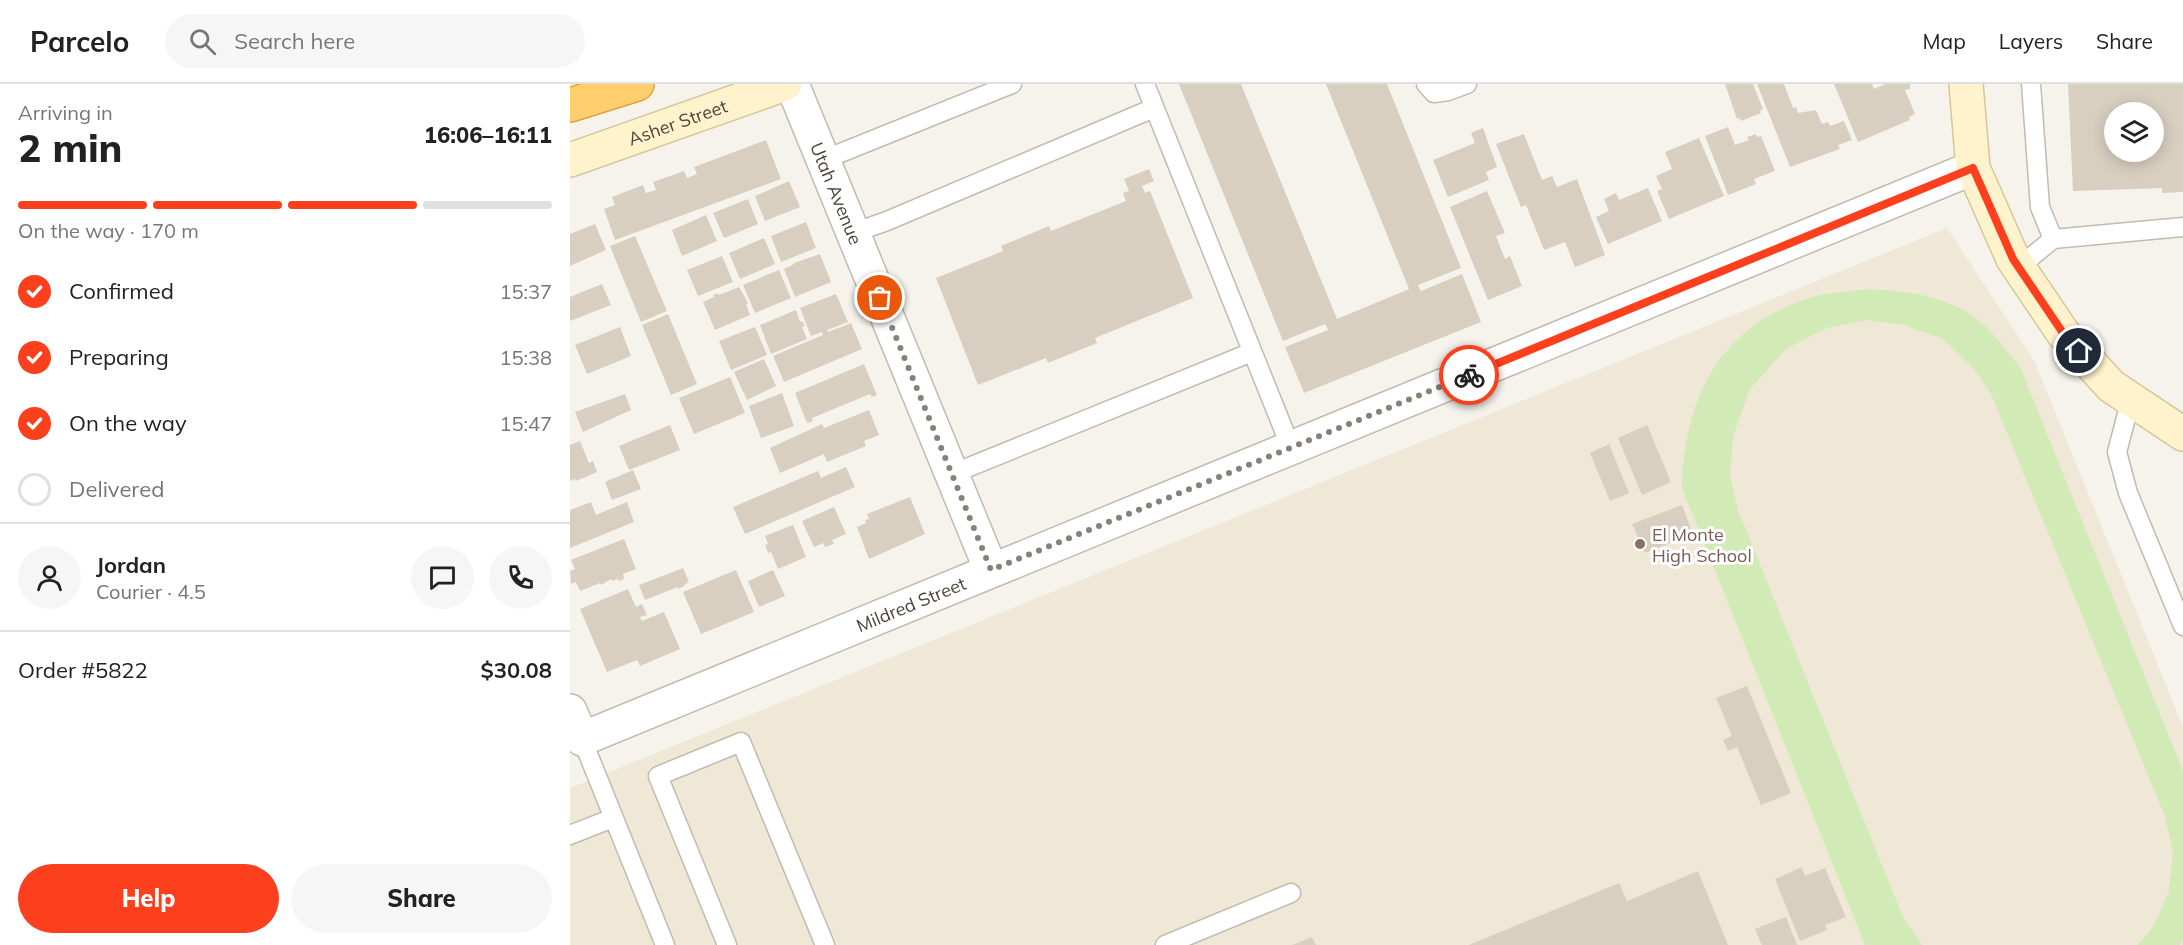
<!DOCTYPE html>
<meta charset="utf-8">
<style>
:root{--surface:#fff;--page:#f6f6f6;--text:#222;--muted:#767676;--line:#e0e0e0;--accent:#fc3f1d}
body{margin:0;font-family:Mulish,sans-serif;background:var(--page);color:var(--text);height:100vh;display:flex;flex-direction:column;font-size:22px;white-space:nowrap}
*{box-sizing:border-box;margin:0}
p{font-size:20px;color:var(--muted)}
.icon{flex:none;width:33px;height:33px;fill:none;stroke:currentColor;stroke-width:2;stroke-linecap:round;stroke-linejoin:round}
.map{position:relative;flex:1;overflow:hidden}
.panel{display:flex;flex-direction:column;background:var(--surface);width:570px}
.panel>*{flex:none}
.tools{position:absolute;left:1534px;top:18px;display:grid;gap:12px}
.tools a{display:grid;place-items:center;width:60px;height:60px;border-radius:50%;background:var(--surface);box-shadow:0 3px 15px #0003;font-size:30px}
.pin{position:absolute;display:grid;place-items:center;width:51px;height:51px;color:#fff;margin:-26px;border:3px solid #fff;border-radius:50%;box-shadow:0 2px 6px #0007}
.courier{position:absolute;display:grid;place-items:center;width:60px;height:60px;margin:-30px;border:4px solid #fc3f1d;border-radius:50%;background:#fff;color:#222;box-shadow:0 2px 8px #0007}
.overview em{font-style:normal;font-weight:800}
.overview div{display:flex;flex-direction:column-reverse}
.overview{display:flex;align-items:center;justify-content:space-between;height:102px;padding:0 18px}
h1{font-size:39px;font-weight:800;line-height:45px}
.bar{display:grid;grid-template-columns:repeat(4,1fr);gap:9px 6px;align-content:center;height:72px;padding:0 18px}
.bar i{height:8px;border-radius:4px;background:var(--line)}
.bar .active{background:var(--accent)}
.bar p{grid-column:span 4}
.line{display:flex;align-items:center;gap:15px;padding:0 18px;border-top:2px solid var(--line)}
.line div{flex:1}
.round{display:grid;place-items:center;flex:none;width:63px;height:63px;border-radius:32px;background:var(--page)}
ol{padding:0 18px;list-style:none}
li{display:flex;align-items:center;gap:18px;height:66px}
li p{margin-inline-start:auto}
li .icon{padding:6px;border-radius:50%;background:var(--accent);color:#fff;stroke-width:4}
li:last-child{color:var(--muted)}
li i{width:33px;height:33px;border:3px solid var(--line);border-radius:50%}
.cta{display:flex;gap:12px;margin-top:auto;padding:12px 18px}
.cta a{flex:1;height:69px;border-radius:36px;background:var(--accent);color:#fff;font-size:24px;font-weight:800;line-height:69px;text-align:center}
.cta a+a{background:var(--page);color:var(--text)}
header{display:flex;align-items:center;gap:36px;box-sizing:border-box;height:84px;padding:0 30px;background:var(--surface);border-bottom:2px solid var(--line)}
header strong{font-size:28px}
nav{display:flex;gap:33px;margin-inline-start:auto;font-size:21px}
.search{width:420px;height:54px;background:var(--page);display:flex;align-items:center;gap:15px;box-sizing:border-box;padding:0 21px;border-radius:33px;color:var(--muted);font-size:22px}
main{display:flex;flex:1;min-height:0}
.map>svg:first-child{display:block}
</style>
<header>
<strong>Parcelo</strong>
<div class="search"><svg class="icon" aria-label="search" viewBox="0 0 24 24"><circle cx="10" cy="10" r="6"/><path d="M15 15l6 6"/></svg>Search here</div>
<nav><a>Map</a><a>Layers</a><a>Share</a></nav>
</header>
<main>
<section class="panel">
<div class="overview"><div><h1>2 min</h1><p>Arriving in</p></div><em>16:06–16:11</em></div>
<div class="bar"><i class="active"></i><i class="active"></i><i class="active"></i><i></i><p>On the way · 170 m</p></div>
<ol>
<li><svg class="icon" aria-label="check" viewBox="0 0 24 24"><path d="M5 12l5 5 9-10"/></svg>Confirmed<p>15:37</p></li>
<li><svg class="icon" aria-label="check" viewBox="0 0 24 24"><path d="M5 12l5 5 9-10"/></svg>Preparing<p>15:38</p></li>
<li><svg class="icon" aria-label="check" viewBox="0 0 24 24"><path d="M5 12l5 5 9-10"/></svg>On the way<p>15:47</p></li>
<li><i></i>Delivered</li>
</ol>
<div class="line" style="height:108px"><a class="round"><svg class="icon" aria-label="person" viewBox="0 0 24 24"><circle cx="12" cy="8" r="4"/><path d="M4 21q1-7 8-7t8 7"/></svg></a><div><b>Jordan</b><p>Courier · 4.5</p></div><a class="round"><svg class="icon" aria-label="chat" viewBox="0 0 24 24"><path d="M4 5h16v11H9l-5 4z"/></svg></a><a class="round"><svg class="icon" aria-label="phone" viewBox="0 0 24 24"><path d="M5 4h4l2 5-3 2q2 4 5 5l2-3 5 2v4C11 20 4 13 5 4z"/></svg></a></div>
<div class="line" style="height:78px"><div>Order #5822</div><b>$30.08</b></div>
<div class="cta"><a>Help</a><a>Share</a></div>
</section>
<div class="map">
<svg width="1613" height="861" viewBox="0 0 1613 861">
<rect width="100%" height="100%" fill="#f6f3ec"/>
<path fill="#efe8d6" d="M1377,144L1464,276L1613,643V861H0V704Z"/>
<path fill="#d2eab5" d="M1298,205C1339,207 1382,212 1414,241C1427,253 1438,269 1450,283L1613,687V856L1610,861H1568L1584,842L1599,807L1603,768L1594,730L1421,310L1404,285L1373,255L1334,241L1296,236L1257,244L1216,265L1179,306L1163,353L1160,392L1168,426L1333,833L1352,861H1295L1112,404C1114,313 1151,240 1243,213C1260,208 1280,208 1298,205Z"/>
<path fill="#d8cfc1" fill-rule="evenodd" d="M609,0H671L767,235L839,205L756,0H817L891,184L848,201L851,207L892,190L911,238L734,309L715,263L758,246L755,240L713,257Z
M1155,0H1183L1193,25L1190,26L1191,29L1171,37L1170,34L1167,35Z
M1187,0H1214L1223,24L1226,23L1228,29L1246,26L1252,40L1258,38L1260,42L1274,37L1282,56L1268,61L1270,65L1220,83Z
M1264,0H1302L1304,5L1316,0H1340V5L1335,6L1345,30L1339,33L1340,36L1288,58Z
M1498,0H1613V108L1592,109V104L1503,107ZM1545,28H1584V68H1545Z
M1158,43L1165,61L1179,56L1177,53L1186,50L1187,53L1191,52L1205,87L1184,95L1186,100L1158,111L1135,52Z
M913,44L927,83L916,88L919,96L878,113L863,76L905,59L901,49Z
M954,50L972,96L982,92L987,103L1007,95L1035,171L1005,183L995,158L974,166L956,121L951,123L926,60Z
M1129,54L1154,112L1099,135L1087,107L1092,105L1086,92L1102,85L1095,68Z
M196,56L211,95L45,156L34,125L45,121L42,113L73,101L76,109L86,106L83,98L114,87L117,94L127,90L124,83Z
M579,85L584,97L572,102L575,109L580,107L623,214L525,254L527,259L478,279L476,274L408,301L366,194L433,167L431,162L479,142L481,147L556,117L553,109L559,107L554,95Z
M219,97L230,123L195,137L185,112Z
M1078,104L1092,137L1038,160L1026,133L1039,127L1034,115L1046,109L1049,116Z
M917,107L935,149L926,152L935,175L940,172L952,202L918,216L880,123Z
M178,115L188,140L154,154L143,129Z
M136,131L147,157L112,172L102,146Z
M236,138L246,164L211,178L201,152Z
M25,140L36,166L0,182V150Z
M65,152L97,227L71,238L40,162Z
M194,154L205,180L170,195L159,169Z
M250,170L261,198L225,213L214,185L224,180V179Z
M152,172L163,198L128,212L117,186Z
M209,186L221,214L185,229L173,201Z
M32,200L41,221L0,237V213Z
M169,203L178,219L176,220L180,231L145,246L133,218L144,213L143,211L148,209L149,211Z
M266,210L278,238L257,246L258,248L281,239L292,265L214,298L203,272L253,251L252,248L241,252L230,224Z
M226,226L230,238L232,237L235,242L232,243L237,255L201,270L190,241Z
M98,230L127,300L101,311L72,241Z
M50,243L61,272L17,290L5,261Z
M185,243L197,271L161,286L149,257Z
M194,275L206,302L177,316L164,288Z
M294,280L307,311L302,313L300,310L242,334L243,337L237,339L225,309Z
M160,293L175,329L124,350L109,314Z
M212,309L224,342L191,354L179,322Z
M55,310L61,326L13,348L5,328Z
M299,326L309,351L294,357L296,362L257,378L254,370L210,389L200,364L252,340L254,344Z
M100,341L110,366L59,386L49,362Z
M1077,341L1101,398L1072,411L1048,354Z
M10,357L19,379L23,377L27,388L6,397L5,395L0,397V361Z
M1039,360L1059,409L1040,417L1020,369Z
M276,383L285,403L175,450L163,423L248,387L251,394Z
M63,386L71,405L42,416L35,398Z
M340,413L355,450L299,475L287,443L296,439L295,436L299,435L297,430Z
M21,418L26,431L57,418L64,438L0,464V426Z
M1112,421L1123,450L1075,469L1062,440Z
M264,423L276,450L262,456L264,460L255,463L253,459L244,463L232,437Z
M223,441L236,473L208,485L201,468L198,469L195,461L198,460L195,452Z
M54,455L66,485L53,490L54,495L49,497L48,495L42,497L41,495L31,501L30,499L10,507L6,498L1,500L0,487L5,485L1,476Z
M113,484L119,498L114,501V502L108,505V503L75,516L69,501Z
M166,486L184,528L131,550L113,508Z
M203,486L215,512L189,523L178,497Z
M58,505L66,523L72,520L77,531L70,533L72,537L94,528L110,565L70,582L67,576L37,588L10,525Z
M1177,602L1221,709L1191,721L1167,663L1158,667L1153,656L1162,652L1146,614Z
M1232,783L1235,792L1255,784L1276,833L1255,841L1257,846L1230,857L1205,795Z
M1128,787L1158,861H899L1049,799L1057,817Z
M1216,833L1227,861H1192L1185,845Z
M742,853L746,861H722Z"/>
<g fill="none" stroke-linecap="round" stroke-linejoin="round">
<defs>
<path id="lane" d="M575,0L721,364
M856,0L864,9L878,7L897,0
M1461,0L1470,123L1483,155L1613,143
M253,76L442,0
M283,149L317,137L584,24
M1449,183L1483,155
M1561,315L1547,368L1558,409L1613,542
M382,390L682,268
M12,655L95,861
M0,751L43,734
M157,861L88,692L171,658L255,861
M595,861L721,809"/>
<g id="street">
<path id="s1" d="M222,0L421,486"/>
<path id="s2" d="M0,627L12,655L1403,84"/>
</g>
<g id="secondary">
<path d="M1396,0L1403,84L1443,175L1493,249L1541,302L1613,350"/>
<path id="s3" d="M0,76L215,0"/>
</g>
<path id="highway" d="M0,21L67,0"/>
</defs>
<use href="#lane" stroke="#c2bbae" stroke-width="21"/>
<use href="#street" stroke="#c2bbae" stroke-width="36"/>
<use href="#secondary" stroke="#d6c79b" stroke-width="36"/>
<use href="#highway" stroke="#e0a43c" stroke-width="36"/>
<use href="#lane" stroke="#fff" stroke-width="18"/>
<use href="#street" stroke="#fff" stroke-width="33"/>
<use href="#secondary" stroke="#fff3cd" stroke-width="33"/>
<use href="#highway" stroke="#ffcf6e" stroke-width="33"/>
</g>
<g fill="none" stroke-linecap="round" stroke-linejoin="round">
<path stroke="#878178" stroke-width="6" stroke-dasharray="0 10.8" d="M310,214L421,486L899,291"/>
<path stroke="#fc3f1d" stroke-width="8" d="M899,291L1403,84L1443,175L1493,249L1509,267"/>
</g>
<circle fill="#8d6e63" stroke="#fff" stroke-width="2" cx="1070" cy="460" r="6"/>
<g text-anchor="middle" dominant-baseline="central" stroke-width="6" stroke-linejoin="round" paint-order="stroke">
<g font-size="18" fill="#4b4439" stroke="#fff">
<text stroke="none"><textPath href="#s3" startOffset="114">Asher Street</textPath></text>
<text stroke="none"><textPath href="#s1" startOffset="118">Utah Avenue</textPath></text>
<text stroke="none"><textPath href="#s2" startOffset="386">Mildred Street</textPath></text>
</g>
<g font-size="18" fill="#785e54" stroke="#fff" text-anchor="start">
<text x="1082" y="450">El Monte<tspan x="1082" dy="21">High School</tspan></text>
</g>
</g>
</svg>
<div class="tools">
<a><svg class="icon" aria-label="layers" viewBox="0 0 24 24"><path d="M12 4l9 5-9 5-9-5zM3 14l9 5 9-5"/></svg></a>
</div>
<div class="pin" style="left:310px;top:214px;background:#ea580c"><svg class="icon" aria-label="bag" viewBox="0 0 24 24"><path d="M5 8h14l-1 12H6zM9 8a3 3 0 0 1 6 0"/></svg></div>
<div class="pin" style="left:1509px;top:267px;background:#1f2937"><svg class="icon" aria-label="home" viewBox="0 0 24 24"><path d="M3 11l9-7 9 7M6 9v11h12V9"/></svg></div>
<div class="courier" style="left:899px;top:291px"><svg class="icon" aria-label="bike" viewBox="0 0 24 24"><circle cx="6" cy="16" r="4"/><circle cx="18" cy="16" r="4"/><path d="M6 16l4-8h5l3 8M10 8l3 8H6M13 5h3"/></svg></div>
</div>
</main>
